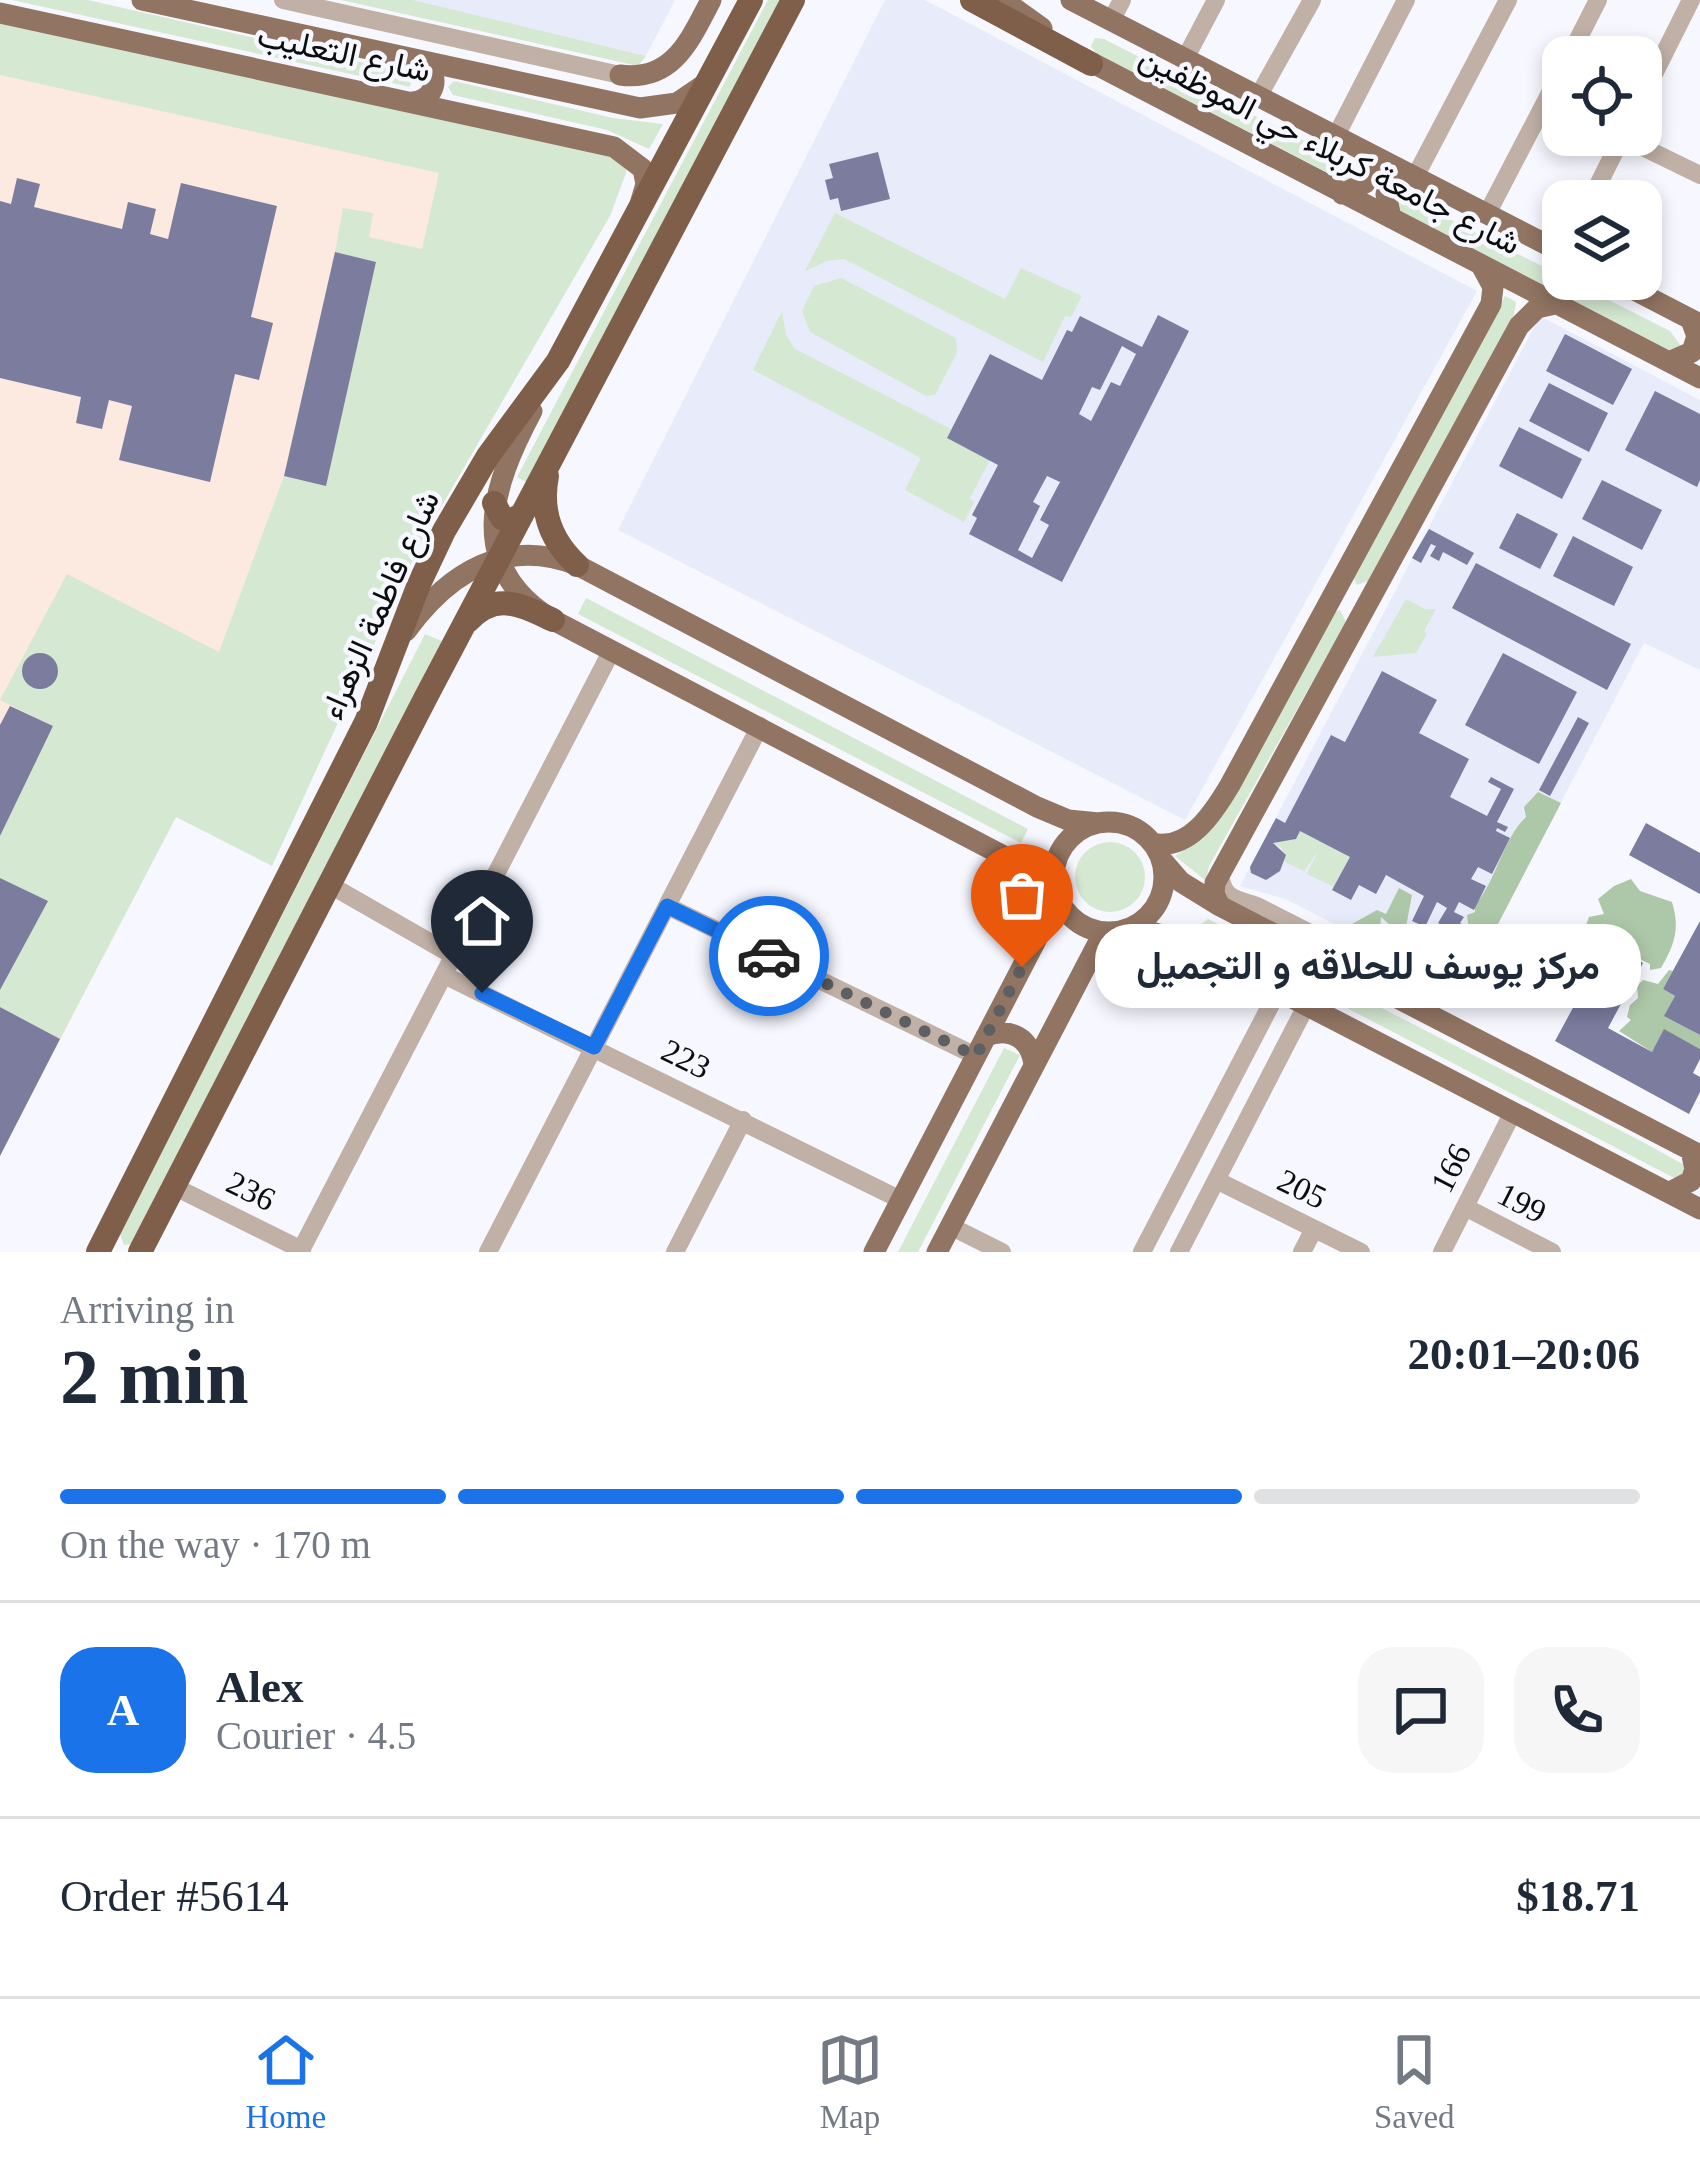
<!DOCTYPE html>
<meta charset="utf-8">
<style>
:root{--surface:#fff;--page:#f6f6f7;--text:#1f2937;--muted:#747a83;--line:#e0e1e3;--accent:#1a73e8}
body{margin:0;font-family:"Times New Roman",Vazirmatn,serif;background:var(--page);color:var(--text);height:100vh;display:flex;flex-direction:column;font-size:45px;white-space:nowrap}
*{box-sizing:border-box;margin:0}
p{font-size:39px;color:var(--muted)}
.icon{flex:none;width:66px;height:66px;fill:none;stroke:currentColor;stroke-width:2;stroke-linecap:round;stroke-linejoin:round}
.map{position:relative;height:1252px;overflow:hidden}
.drawer{display:flex;flex-direction:column;background:var(--surface);flex:1}
.drawer>*{flex:none}
.buttons{position:absolute;left:1542px;top:36px;display:grid;gap:24px}
.buttons a{display:grid;place-items:center;width:120px;height:120px;border-radius:24px;background:var(--surface);box-shadow:0 6px 18px #0003;font-size:60px}
.pin{position:absolute;display:grid;place-items:center;width:102px;height:102px;color:#fff;margin:-123px -51px;border-radius:50% 50% 50% 0;rotate:-45deg;box-shadow:0 0 12px #0007}
.pin .icon{rotate:45deg}
.courier{position:absolute;display:grid;place-items:center;width:120px;height:120px;margin:-60px;border:9px solid #1a73e8;border-radius:50%;background:#fff;color:#222;box-shadow:0 3px 15px #0007}
.bubble{position:absolute;height:84px;border-radius:36px;background:var(--surface);box-shadow:0 6px 18px #0003;font-size:39px;font-weight:700;line-height:84px;text-align:center}
.overview em{font-style:normal;font-weight:700}
.overview div{display:flex;flex-direction:column-reverse}
.overview{display:flex;align-items:center;justify-content:space-between;height:204px;padding:0 60px}
h1{font-size:78px;font-weight:700;line-height:90px}
.bar{display:grid;grid-template-columns:repeat(4,1fr);gap:18px 12px;align-content:center;height:144px;padding:0 60px}
.bar i{height:15px;border-radius:9px;background:var(--line)}
.bar .on{background:var(--accent)}
.bar p{grid-column:span 4}
.line{display:flex;align-items:center;gap:30px;padding:0 60px;border-top:3px solid var(--line)}
.line div{flex:1}
.round{display:grid;place-items:center;flex:none;width:126px;height:126px;border-radius:36px;background:var(--page)}
.tab-bar{display:flex;justify-content:space-around;align-items:center;height:168px;border-top:3px solid var(--line);background:var(--surface);font-size:33px;color:var(--muted)}
.tab-bar a{display:grid;justify-items:center;gap:6px}
.tab-bar .on{color:var(--accent)}
.map>svg:first-child{display:block}
</style>
<div class="map">
<svg width="1700" height="1252" viewBox="0 0 1700 1252">
<rect width="100%" height="100%" fill="#f6f7ff"/>
<path fill="#fceae0" d="M0,75L472,179L441,305L0,1156Z"/>
<path fill="#e8ebfa" d="M412,0H675L646,56Z
M885,0H925L1477,291L1185,820L618,530Z
M1540,316L1700,400V670L1644,643L1457,1002L1434,989L1415,965L1285,899L1240,886Z"/>
<path fill="#d5e8d2" d="M12,0H88L413,74L410,87Z
M341,0H413L646,56L638,66Z
M768,0H780L528,483L517,477Z
M0,18L602,150L626,168V173L610,216L423,538L272,866L176,817L60,1039L0,1007V990L47,902L0,878V836L53,726L0,700L67,574L219,652L284,476L326,485L376,263L335,252L343,208L373,213L369,237L422,249L439,173L0,75Z
M1095,38L1104,39L1346,162L1356,177L1350,182L1344,181L1096,53L1091,46Z
M454,81L613,118L663,124L649,149L607,130L453,95L448,87Z
M1396,192L1670,331L1681,346L1674,351L1669,350L1389,205Z
M835,213L1005,299L1021,268L1082,296L1071,317L1065,316L1043,362L844,259L827,261L805,271Z
M841,278L956,338L957,353L935,395L926,396L810,332L802,311L814,286Z
M1505,296L1516,302L1514,315L1368,581L1357,585L1353,577Z
M782,311L786,335L795,349L951,429L947,438L990,460L970,498L974,502L964,522L905,490L921,458L753,370Z
M586,598L1028,829L1021,843L578,614Z
M1406,599L1425,609H1436L1424,631L1427,634L1416,653L1373,657Z
M1340,610L1346,622L1209,866L1206,881L1175,856L1196,843L1333,612Z
M425,634L442,641L133,1244L124,1245L120,1234Z
M1300,831L1350,857L1334,887L1307,874L1318,851L1304,871L1285,862L1282,848L1273,843L1296,839Z
M1075 877a35 35 0 1 1 70 0a35 35 0 1 1-70 0Z
M1208,919L1641,1141L1688,1167L1680,1181L1208,936L1201,924Z
M1004,1048L1020,1055L918,1252H898Z"/>
<path fill="#adc8a8" d="M1538,792L1561,803L1485,949L1468,957L1457,954L1456,947L1469,930L1467,915L1475,912V905C1497,880 1502,840 1526,817L1524,807Z
M1631,879L1640,891L1672,902C1680,928 1675,944 1661,968L1650,970V964L1608,944L1593,971L1581,970L1579,945L1589,917L1604,914L1598,899L1614,886Z
M1399,888L1412,895L1404,937L1381,917L1380,931C1409,947 1441,954 1442,994L1434,989L1412,961L1355,936L1352,924L1377,910L1386,914Z
M1669,970L1673,971L1663,989L1675,996L1665,1016L1700,1035V1049L1665,1030L1652,1052L1619,1031L1631,1020L1627,1017L1630,1005L1638,998L1637,986L1643,980L1658,984Z"/>
<path fill="#7b7c9e" fill-rule="evenodd" d="M878,152L890,199L841,211L838,198L830,200L825,180L833,178L829,164Z
M17,178L40,184L34,207L122,229L128,202L156,209L150,234L168,239L181,183L277,206L251,317L273,323L259,380L235,374L210,482L119,460L132,406L109,400L102,429L76,423L81,397L0,378V201L11,204Z
M335,252L376,262L326,486L284,476Z
M1158,315L1189,331L1062,582L969,534L977,518L972,515L998,465L947,438L990,354L1042,380L1067,330L1072,332L1080,316L1142,347ZM1122,346L1136,354L1120,386L1111,382L1091,421L1079,414L1092,387L1100,390ZM1047,476L1060,482L1040,520L1049,525L1032,558L1018,550L1040,506L1033,502Z
M1565,334L1632,369L1613,405L1546,371Z
M1549,383L1608,413L1589,452L1529,421Z
M1655,391L1700,414V480L1697,487L1625,450Z
M1519,427L1582,459L1562,499L1499,466Z
M1602,480L1662,510L1642,550L1582,519Z
M1517,513L1558,534L1540,569L1499,548Z
M1429,529L1474,553L1467,565L1443,552L1439,561L1430,556L1436,546L1431,544L1421,563L1412,558Z
M1573,536L1633,567L1614,606L1553,576Z
M1476,563L1631,644L1607,690L1452,608Z
M1503,653L1577,692L1539,764L1465,725Z
M22 671a18 18 0 1 1 36 0a18 18 0 1 1-36 0Z
M1382,671L1437,700L1419,733L1469,759L1450,797L1487,816L1501,789L1488,782L1491,777L1514,789L1497,822L1508,827L1505,832L1497,828L1496,831L1510,838L1492,874L1478,867L1471,879L1486,886L1474,910L1459,902L1454,912L1464,917L1460,923L1467,927L1456,947L1447,942L1450,937L1443,933L1446,927L1438,923L1447,908L1437,902L1425,927L1412,921L1424,896L1386,875L1376,894L1359,885L1351,900L1332,890L1350,857L1300,831L1296,839L1273,843L1286,855L1280,871L1266,880L1251,873L1250,867L1276,818L1285,823L1331,735L1345,742Z
M10,706L53,726L0,836V725Z
M1578,717L1589,723L1550,796L1539,790Z
M1646,823L1700,853V894L1629,855Z
M0,878L48,901L0,990Z
M1700,921V1035L1664,1016L1675,996L1663,989Z
M1608,943L1643,963L1608,1028L1652,1052L1664,1029L1700,1049V1059L1693,1073L1700,1077V1092L1689,1114L1555,1041Z
M0,1007L60,1039L0,1156Z"/>
<g fill="none" stroke-linecap="round" stroke-linejoin="round">
<path stroke="#c0b0a6" stroke-width="18" d="M283,0L620,75
M1111,21L1122,0
M1569,57L1598,0
M1185,59L1216,0
M1258,97L1312,0
M1641,100L1691,0
M1336,136L1406,0
M1622,137L1700,175
M1415,177L1508,0
M1590,201L1623,135
M1487,214L1563,68
M1220,874C1223,900 1237,899 1257,906L1410,984L1428,1013
M330,885L454,956
M667,906L976,1056
M444,975L901,1200
M1216,1180L1361,1252
M175,1187L302,1250
M1465,1207L1552,1252
M950,1226L1002,1252
M300,1252L612,650
M488,1252L760,726
M675,1252L743,1120
M1142,1252L1279,989
M1179,1252L1307,1004
M1302,1252L1314,1229
M1442,1252L1513,1112"/>
<path stroke="#917462" stroke-width="21" d="M142,0L640,108L677,103L708,82
M1003,0L1042,28
M1071,0L1563,253
M0,13L614,147L643,169L646,184L641,201
M1081,57L1700,378
M620,75C673,82 690,40 711,0
M413,102C430,100 438,87 432,70L419,60
M1342,194L1365,183L1370,167L1364,151
M1391,218L1386,194L1395,180L1411,175
M1613,279L1700,324
M1669,362L1692,352L1697,336L1691,320
M532,411C492,486 464,566 553,620L1000,854L1044,881L1058,898L874,1252
M406,631C449,572 506,537 577,565L1037,807L1068,820L1099,823
M1054 877a55 55 0 1 1 110 0a55 55 0 1 1-110 0Z
M1152,843C1189,852 1214,812 1230,785L1491,304L1493,287L1481,265
M1162,860L1181,882L1220,906L1700,1155
M1220,906L1214,894L1215,883L1519,326L1537,308L1555,304
M1125,931L1152,932L1182,941L1700,1209
M986,1036C1011,1027 1030,1038 1034,1064
M1670,1192L1691,1181L1695,1169L1691,1151
M937,1252L1098,943L1114,933"/>
<path stroke="#7f5f4a" stroke-width="24" d="M972,0L1091,64
M547,476C540,511 551,541 577,565
M494,503L502,518L511,520L522,515
M468,621C496,591 521,605 553,620
M98,1252L366,722L419,584L444,531L488,456L558,361L751,0
M140,1252L427,695L793,0"/>
</g>
<g fill="none" stroke-linecap="round" stroke-linejoin="round">
<path stroke="#5e5f63" stroke-width="12" stroke-dasharray="0 21.6" d="M769,956L976,1056L1022,967"/>
<path stroke="#1a73e8" stroke-width="15" d="M482,993L594,1047L667,906L769,956"/>
</g>
<g text-anchor="middle" dominant-baseline="central" stroke-width="9" stroke-linejoin="round" paint-order="stroke">
<g font-size="33" fill="#0c0d0f" stroke="#f6f7ff">
<text transform="translate(344 53) rotate(12)">شارع التعليب</text>
<text transform="translate(1330 150) rotate(27)">شارع جامعة كربلاء حي الموظفين</text>
<text transform="translate(380 605) rotate(-66)">شارع فاطمة الزهراء</text>
<text transform="translate(686 1059) rotate(26)">223</text>
<text transform="translate(1451 1168) rotate(-63)">166</text>
<text transform="translate(1302 1189) rotate(26)">205</text>
<text transform="translate(251 1191) rotate(26)">236</text>
<text transform="translate(1522 1203) rotate(27)">199</text>
</g>
</g>
</svg>
<div class="buttons">
<a><svg class="icon" aria-label="locate" viewBox="0 0 24 24"><circle cx="12" cy="12" r="6"/><path d="M12 2v4M12 18v4M2 12h4M18 12h4"/></svg></a>
<a><svg class="icon" aria-label="layers" viewBox="0 0 24 24"><path d="M12 4l9 5-9 5-9-5zM3 14l9 5 9-5"/></svg></a>
</div>
<div class="pin" style="left:1022px;top:967px;background:#ea580c"><svg class="icon" aria-label="bag" viewBox="0 0 24 24"><path d="M5 8h14l-1 12H6zM9 8a3 3 0 0 1 6 0"/></svg></div>
<div class="pin" style="left:482px;top:993px;background:#1f2937"><svg class="icon" aria-label="home" viewBox="0 0 24 24"><path d="M3 11l9-7 9 7M6 9v11h12V9"/></svg></div>
<div class="courier" style="left:769px;top:956px"><svg class="icon" aria-label="car" viewBox="0 0 24 24"><path d="M5 17H2v-5l4-1 3-4h7l3 4 3 1v5h-3M9 17h6M6 11h13"/><circle cx="7" cy="17" r="2"/><circle cx="17" cy="17" r="2"/></svg></div>
<div class="bubble" style="left:1095px;top:924px;width:546px">مركز يوسف للحلاقه و التجميل</div>
</div>
<section class="drawer">
<div class="overview"><div><h1>2 min</h1><p>Arriving in</p></div><em>20:01–20:06</em></div>
<div class="bar"><i class="on"></i><i class="on"></i><i class="on"></i><i></i><p>On the way · 170 m</p></div>
<div class="line" style="height:216px"><b class="round" style="background:var(--accent);color:#fff">A</b><div><b>Alex</b><p>Courier · 4.5</p></div><a class="round"><svg class="icon" aria-label="chat" viewBox="0 0 24 24"><path d="M4 5h16v11H9l-5 4z"/></svg></a><a class="round"><svg class="icon" aria-label="phone" viewBox="0 0 24 24"><path d="M5 4h4l2 5-3 2q2 4 5 5l2-3 5 2v4C11 20 4 13 5 4z"/></svg></a></div>
<div class="line" style="height:156px"><div>Order #5614</div><b>$18.71</b></div>
</section>
<nav class="tab-bar">
<a class="on"><svg class="icon" aria-label="home" viewBox="0 0 24 24"><path d="M3 11l9-7 9 7M6 9v11h12V9"/></svg>Home</a>
<a><svg class="icon" aria-label="map" viewBox="0 0 24 24"><path d="M3 6l6-2 6 2 6-2v14l-6 2-6-2-6 2zM9 4v14M15 6v14"/></svg>Map</a>
<a><svg class="icon" aria-label="saved" viewBox="0 0 24 24"><path d="M7 4h10v16l-5-4-5 4z"/></svg>Saved</a>
</nav>
